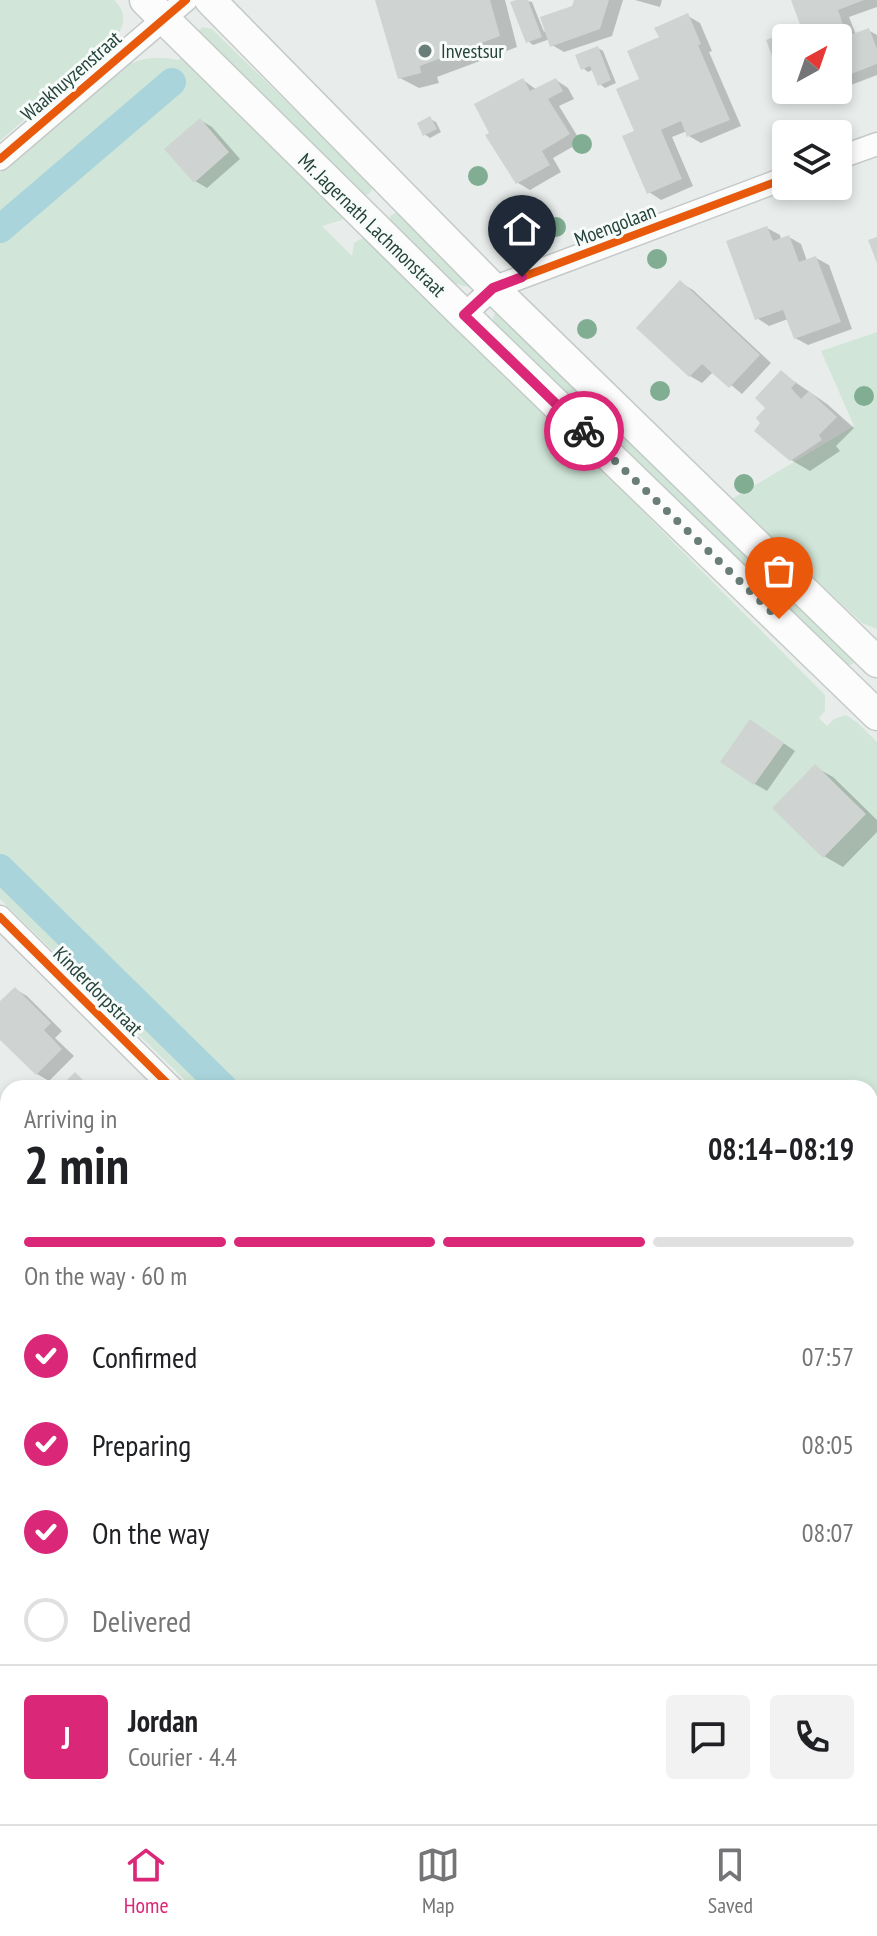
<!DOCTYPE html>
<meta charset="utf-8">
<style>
:root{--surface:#fff;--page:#f2f2f2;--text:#202124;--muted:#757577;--line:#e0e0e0;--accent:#db2777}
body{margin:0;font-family:"PT Sans Narrow",sans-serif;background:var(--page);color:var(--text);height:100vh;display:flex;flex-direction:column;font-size:30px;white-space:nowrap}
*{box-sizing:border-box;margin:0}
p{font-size:26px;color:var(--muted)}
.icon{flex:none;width:44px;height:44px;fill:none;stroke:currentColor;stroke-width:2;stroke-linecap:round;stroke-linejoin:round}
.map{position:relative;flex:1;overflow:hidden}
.panel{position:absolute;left:0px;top:1080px;width:878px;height:744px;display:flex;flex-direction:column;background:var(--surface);border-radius:24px 24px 0 0;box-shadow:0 4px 12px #0003}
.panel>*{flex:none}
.needle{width:52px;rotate:40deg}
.fabs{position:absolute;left:772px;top:24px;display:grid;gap:16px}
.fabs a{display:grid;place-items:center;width:80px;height:80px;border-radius:8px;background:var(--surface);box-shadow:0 4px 12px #0003;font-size:40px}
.pin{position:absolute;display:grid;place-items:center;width:68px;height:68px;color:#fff;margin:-82px -34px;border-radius:50% 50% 50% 0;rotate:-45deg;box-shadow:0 0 8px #0007}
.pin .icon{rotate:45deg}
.courier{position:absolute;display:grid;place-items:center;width:80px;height:80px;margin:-40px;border:6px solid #db2777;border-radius:50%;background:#fff;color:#222;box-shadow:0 2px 10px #0007}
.summary em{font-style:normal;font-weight:600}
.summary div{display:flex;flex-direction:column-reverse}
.summary{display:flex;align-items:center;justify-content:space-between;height:136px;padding:0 24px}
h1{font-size:52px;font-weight:600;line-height:60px}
.bar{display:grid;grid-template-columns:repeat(4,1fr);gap:12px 8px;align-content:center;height:96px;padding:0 24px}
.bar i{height:10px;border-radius:6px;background:var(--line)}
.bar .on{background:var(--accent)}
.bar p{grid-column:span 4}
.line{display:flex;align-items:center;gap:20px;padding:0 24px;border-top:2px solid var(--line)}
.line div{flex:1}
.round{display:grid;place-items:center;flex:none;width:84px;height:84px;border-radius:8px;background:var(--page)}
ol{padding:0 24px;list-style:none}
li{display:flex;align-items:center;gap:24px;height:88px}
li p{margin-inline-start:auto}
li .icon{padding:8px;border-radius:50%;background:var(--accent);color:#fff;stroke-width:4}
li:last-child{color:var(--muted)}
li i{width:44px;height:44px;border:4px solid var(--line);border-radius:50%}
.menu{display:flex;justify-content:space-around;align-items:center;height:112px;border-top:2px solid var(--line);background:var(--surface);font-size:22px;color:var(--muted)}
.menu a{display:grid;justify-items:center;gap:4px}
.menu .on{color:var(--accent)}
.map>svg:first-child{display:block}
</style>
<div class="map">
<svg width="877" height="1824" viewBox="0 0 877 1824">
<rect width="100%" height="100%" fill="#e8edeb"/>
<path fill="#d1e6d8" d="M0,0H114C130,15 123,30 110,45L0,141Z
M202,27L212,29L371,184L373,188L369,194L365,196L360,192L201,36L199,31Z
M183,56L343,210L342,220L322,226L352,256L354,243L368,235L825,695V711L819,718L827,726L834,719L846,715L858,723L877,742V1117L870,1124V1088H193L0,899V173L123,68C142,57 156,56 178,60Z
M395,213L402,215L469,284L468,287L453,283L391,222L390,216Z
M499,312L856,661L851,665L846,664L787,610L496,326L493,320L494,314Z
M877,332V629L862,623L730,500L854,426L821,351Z"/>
<path fill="#0003" d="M377,0H505L517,47L437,77L439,83L419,88L400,78Z
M521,0L532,2L544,32L574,7L576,0H623L612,36L564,52L552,45L550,39L533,45L528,41Z
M635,0H662L660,7Z
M793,0H877V7L849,17L856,35L868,30L877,35V75L838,90V38H786V74L784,68L778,64L769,41L804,28Z
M688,16L700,23L712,51L709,52L741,126L701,143L689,136L687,131L672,137L693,186L661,200L649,192L637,132L642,80L661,38Z
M598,48L603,51L616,83L605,88L600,84L592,70L588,72L583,68Z
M523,80L537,90L556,80L568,88L574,99L559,106L581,142L553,158L561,172L530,190L518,183Z
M792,90H837L806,101L794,94Z
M430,119L436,122L441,132L430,138L424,134Z
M200,120L212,127L240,159L207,188L195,181Z
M767,228L780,235L781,240L789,237L801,244L807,261L816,258L829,265L852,329L808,345L795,338L788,319L769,326L757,318Z
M681,283L693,290L771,363L742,394L714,371L702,383L690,376Z
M782,373L827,404L854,428L836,446L840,451L810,471L791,460L768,408Z
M763,729L795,751L767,791L755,784Z
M815,767L833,777L877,820V832L843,867L824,856Z
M15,989L27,996L62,1031L55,1038L74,1056L49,1081L37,1074L0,1038V1004Z
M877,1127V1219L872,1224L870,1135Z
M0,1189L8,1197V1228L3,1225L0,1228Z
M870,1225H877V1453H870Z
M0,1474L8,1481V1520L0,1529Z
M870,1474L877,1481V1535L870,1528Z
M0,1537L8,1544V1554L0,1563Z
M870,1587L877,1594V1644L870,1651Z
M189,1816H280L273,1824H198Z
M288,1816H365L358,1824L348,1820L343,1824H281Z
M733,1816H779L786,1824H724Z"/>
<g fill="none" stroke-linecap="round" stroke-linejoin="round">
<path stroke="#a9d4db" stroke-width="8" d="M576,1824L584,1816"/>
<path stroke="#a9d4db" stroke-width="28" d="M0,229L172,82
M0,868L224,1088
M870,1708L877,1698
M870,1744L877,1752"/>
</g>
<path fill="#cfd4d2" d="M375,0H490L500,36L420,66L421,73L398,79Z
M516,0H528L542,37L526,43L510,2Z
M574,0H609L600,29L550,47L540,17L572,6Z
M791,0H864L838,10L847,36L869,28L877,49V64L838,79V38H786V78L780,64L776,66L766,40L801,27Z
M688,13L701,44L698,45L730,120L687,137L681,121L661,130L682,179L647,194L622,136L634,131L616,89L639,79L627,51L659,37L654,28Z
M598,46L611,80L598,86L590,66L581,70L575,55Z
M523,78L530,91L556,78L563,91L548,99L570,134L542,151L550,165L516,184L485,135L489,133L474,104Z
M430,116L437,129L423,136L417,123Z
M200,118L229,152L194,183L164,149Z
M767,226L773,241L789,235L799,262L816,256L841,322L794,339L783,310L755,320L726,241Z
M877,237V263L868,240Z
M680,280L760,355L729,388L702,364L689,377L636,328Z
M781,370L796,383L791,388L801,399L809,391L837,417L819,435L822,440L790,461L754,431L760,423L756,418L765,408L755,398Z
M750,719L784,743L754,785L720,762Z
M815,764L866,814L823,858L772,808Z
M15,987L51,1023L44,1030L62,1049L36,1075L0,1040V1001Z
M75,1072L91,1088H59Z
M877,1125V1182L870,1189V1132Z
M0,1192L8,1200V1211L0,1219Z
M870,1223H877V1440H870Z
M8,1275V1301L0,1293V1283Z
M0,1476L8,1483V1500L0,1509Z
M870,1481L877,1488V1538L870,1531Z
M8,1580V1632L0,1624V1588Z
M870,1592L877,1599V1614L870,1622Z
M82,1816H97L105,1824H74Z
M215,1816H262L270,1824H223Z
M286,1816H332L325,1824H278Z
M407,1816H436L444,1824H398Z
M730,1816H770L775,1822L721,1824Z"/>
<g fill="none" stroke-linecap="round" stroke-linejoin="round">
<defs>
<path id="service" d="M128,1816L134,1824
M45,1824L53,1816"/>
<path id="minor" d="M838,158L877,144
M0,159L186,0
M464,315L493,288L786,178
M0,917L172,1088
M0,1388L8,1395"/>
<path id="secondary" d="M145,0L464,315L877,715
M210,0L493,288L877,662"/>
</defs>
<use href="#service" stroke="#c5cac8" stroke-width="14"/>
<use href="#minor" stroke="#c5cac8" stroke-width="25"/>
<use href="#secondary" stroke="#c3cbc8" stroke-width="33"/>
<use href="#service" stroke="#fcfcfc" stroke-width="11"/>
<use href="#minor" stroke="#fcfcfc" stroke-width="22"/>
<use href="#secondary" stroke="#fcfcfc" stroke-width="30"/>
<defs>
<path id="cycleway" d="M0,159L186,0
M464,315L493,288L786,178
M0,917L172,1088"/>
</defs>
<use href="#cycleway" stroke="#f7fbf9" stroke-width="13"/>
<use href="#cycleway" stroke="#e8590c" stroke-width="8"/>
</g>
<g fill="#81ae93">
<circle cx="582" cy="144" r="10"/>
<circle cx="478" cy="176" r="10"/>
<circle cx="556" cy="227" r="10"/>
<circle cx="657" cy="259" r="10"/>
<circle cx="587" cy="329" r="10"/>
<circle cx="660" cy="391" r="10"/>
<circle cx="864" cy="396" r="10"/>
<circle cx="744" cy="484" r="10"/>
</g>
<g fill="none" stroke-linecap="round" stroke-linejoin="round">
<path stroke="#697e78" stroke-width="8" stroke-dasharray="0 14.4" d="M584,431L779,619"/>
<path stroke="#db2777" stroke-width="10" d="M522,277L493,288L464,315L584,431"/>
</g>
<circle fill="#697e78" stroke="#f7fbf9" stroke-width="3" cx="425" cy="51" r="8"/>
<g text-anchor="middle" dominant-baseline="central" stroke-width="6" stroke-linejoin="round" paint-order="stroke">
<g font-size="20" fill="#24423a" stroke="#f7fbf9" text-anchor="start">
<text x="441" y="51">Investsur</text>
</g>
<g font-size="20" fill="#24423a" stroke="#f7fbf9">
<text transform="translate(71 76) rotate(-41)">Waakhuyzenstraat</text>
<text transform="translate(372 225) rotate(44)">Mr. Jagernath Lachmonstraat</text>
<text transform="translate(615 225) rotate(-21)">Moengolaan</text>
<text transform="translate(98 991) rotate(45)">Kinderdorpstraat</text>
</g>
</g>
</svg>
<div class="fabs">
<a><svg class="needle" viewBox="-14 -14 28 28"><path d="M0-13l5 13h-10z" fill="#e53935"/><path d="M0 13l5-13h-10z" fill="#757577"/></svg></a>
<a><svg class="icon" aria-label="layers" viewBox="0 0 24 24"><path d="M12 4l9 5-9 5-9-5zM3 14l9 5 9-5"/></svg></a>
</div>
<div class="pin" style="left:779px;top:619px;background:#ea580c"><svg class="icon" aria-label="bag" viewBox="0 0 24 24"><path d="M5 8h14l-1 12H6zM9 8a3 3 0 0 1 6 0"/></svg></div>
<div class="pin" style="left:522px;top:277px;background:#1f2937"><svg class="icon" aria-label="home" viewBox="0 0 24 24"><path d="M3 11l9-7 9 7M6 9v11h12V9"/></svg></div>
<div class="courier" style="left:584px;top:431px"><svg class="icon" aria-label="bike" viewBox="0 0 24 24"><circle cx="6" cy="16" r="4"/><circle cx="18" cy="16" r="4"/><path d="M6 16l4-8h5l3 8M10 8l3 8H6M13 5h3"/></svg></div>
<section class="panel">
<div class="summary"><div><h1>2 min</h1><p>Arriving in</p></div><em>08:14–08:19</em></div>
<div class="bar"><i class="on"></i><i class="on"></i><i class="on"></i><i></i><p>On the way · 60 m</p></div>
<ol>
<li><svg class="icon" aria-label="check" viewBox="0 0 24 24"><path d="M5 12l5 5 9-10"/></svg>Confirmed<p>07:57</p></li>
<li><svg class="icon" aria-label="check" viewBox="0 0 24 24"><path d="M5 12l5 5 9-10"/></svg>Preparing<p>08:05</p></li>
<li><svg class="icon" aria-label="check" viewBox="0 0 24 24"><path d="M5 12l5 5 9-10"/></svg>On the way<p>08:07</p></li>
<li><i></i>Delivered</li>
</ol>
<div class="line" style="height:144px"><b class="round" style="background:var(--accent);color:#fff">J</b><div><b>Jordan</b><p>Courier · 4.4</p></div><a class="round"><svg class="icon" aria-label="chat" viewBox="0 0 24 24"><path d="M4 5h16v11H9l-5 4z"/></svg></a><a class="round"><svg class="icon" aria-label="phone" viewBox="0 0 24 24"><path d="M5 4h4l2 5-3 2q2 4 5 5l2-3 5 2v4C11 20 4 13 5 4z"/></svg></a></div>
</section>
</div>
<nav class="menu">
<a class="on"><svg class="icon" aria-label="home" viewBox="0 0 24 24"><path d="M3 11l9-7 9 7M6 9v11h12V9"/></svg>Home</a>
<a><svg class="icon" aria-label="map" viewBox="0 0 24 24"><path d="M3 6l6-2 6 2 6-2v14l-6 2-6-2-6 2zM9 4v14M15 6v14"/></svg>Map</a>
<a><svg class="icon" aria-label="saved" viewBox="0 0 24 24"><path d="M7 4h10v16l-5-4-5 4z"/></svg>Saved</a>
</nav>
